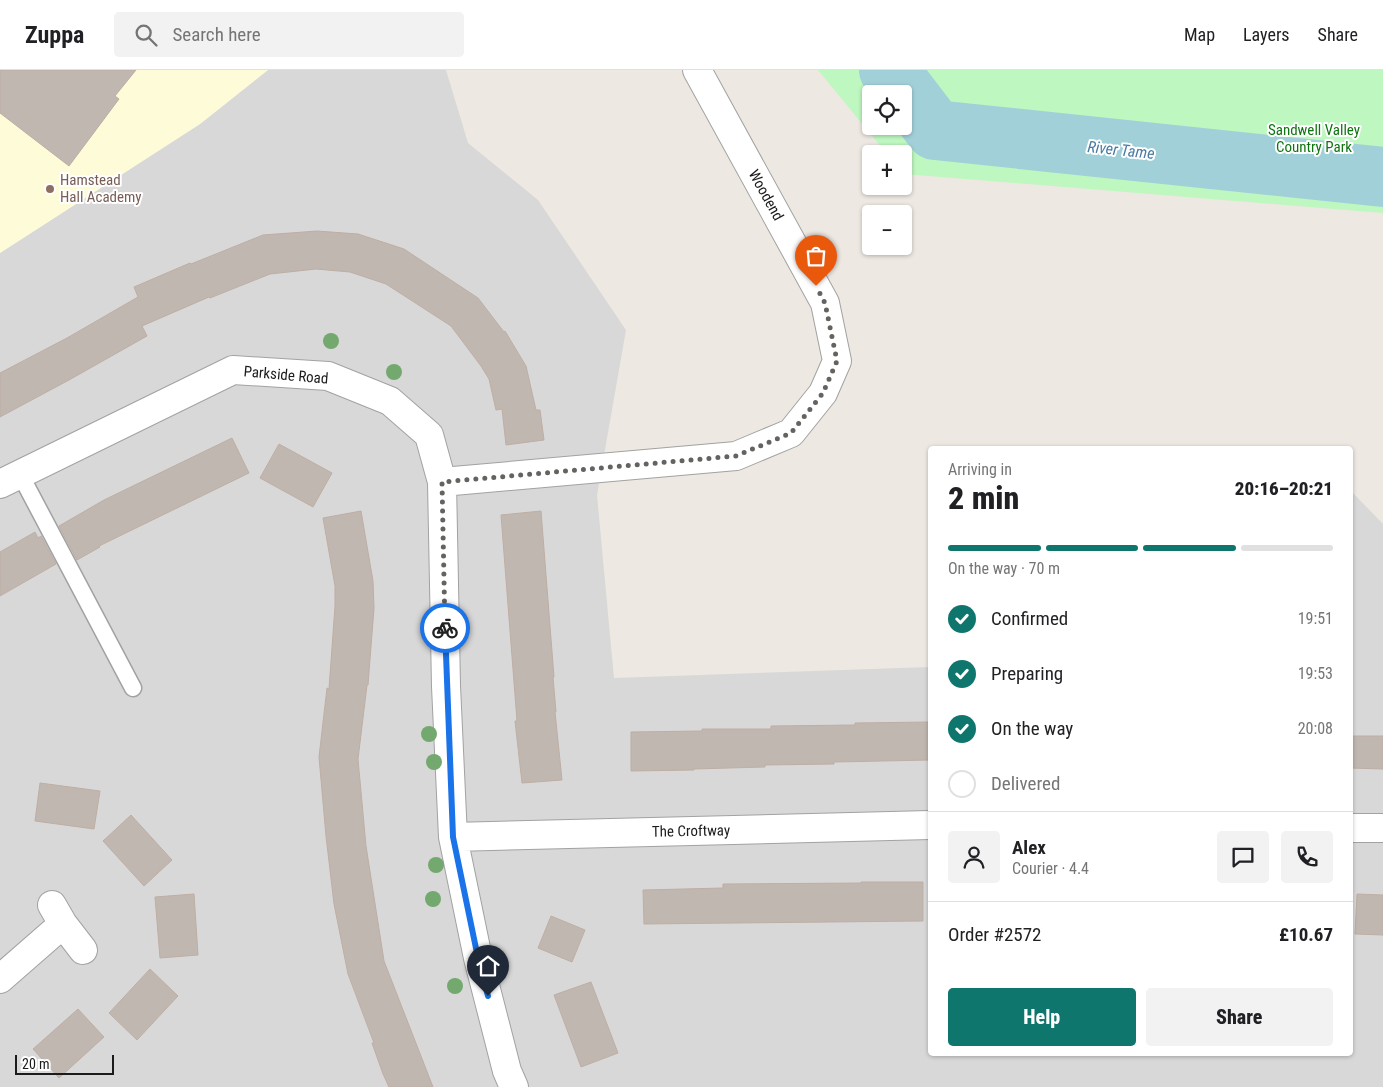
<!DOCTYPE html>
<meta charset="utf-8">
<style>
:root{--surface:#fff;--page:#f2f2f2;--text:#202124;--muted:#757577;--line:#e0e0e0;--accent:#0f766e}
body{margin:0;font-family:"Roboto Condensed",sans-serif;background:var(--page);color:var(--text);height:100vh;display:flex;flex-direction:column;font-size:19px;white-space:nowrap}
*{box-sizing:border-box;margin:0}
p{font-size:16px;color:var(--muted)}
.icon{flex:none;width:28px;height:28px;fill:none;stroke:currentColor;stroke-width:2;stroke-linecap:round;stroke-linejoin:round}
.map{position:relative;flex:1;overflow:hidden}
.side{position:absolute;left:928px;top:376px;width:425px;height:610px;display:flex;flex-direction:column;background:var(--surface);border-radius:5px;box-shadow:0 1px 4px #0004}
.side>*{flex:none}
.buttons{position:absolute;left:862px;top:15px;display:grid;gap:10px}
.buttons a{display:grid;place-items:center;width:50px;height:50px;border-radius:5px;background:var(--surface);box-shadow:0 1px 4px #0004;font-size:25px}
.scale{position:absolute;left:15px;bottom:12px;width:99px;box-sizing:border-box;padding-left:5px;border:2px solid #1b1b1b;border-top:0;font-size:14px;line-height:18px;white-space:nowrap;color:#1b1b1b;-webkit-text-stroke:4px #fff;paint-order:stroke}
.pin{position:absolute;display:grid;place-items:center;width:42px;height:42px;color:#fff;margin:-51px -21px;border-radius:50% 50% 50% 0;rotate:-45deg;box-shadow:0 0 5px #0007}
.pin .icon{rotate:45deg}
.courier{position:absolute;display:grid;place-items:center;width:50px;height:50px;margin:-25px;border:4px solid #1a73e8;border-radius:50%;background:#fff;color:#222;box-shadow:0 1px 6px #0007}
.overview em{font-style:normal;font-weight:800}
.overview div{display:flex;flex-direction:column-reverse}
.overview{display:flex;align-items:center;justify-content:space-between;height:85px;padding:0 20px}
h1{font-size:32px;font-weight:800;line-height:38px}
.bar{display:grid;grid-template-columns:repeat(4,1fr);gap:8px 5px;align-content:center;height:60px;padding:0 20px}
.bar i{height:6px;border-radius:4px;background:var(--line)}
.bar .selected{background:var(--accent)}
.bar p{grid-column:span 4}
.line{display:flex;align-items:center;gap:12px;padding:0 20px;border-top:1px solid var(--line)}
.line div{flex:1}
.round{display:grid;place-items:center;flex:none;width:52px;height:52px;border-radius:5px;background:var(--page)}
ol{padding:0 20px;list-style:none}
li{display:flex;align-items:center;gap:15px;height:55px}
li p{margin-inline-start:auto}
li .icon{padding:5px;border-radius:50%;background:var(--accent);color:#fff;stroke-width:4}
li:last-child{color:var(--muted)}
li i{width:28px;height:28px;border:2px solid var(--line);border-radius:50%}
.button{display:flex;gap:10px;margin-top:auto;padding:10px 20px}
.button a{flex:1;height:58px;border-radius:5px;background:var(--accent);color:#fff;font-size:20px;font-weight:800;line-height:58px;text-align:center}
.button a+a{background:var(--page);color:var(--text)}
header{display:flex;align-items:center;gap:30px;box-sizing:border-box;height:70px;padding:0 25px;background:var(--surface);border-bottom:1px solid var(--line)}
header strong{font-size:24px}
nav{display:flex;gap:28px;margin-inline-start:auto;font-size:18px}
.search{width:350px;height:45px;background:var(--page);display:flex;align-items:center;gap:12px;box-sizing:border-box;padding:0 18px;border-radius:5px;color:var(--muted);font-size:19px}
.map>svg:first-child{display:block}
</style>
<header>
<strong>Zuppa</strong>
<div class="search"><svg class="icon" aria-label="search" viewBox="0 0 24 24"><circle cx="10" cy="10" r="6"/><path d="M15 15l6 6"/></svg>Search here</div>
<nav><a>Map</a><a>Layers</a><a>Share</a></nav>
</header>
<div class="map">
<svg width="1383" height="1017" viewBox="0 0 1383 1017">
<rect width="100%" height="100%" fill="#ede8e1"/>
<path fill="#d9d8d8" d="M268,0H446L468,73L538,130L626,260L597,425L614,608L930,597V984H1350V420L1383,454V1017H0V183L200,54Z"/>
<path fill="#fefbd9" d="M0,0H268L200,54L0,183Z"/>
<path fill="#bef7bf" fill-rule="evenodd" d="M818,0H1383V143L904,104V84H887ZM871,24H904V56H871Z"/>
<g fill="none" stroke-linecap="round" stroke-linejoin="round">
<path stroke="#a2d0d9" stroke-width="60" d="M889,0L935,60L1383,107"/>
</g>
<path fill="#c1b7b1" stroke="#beaea4" d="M0,0H136L115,26L119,29L69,96L0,43Z
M317,161L358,164L404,179L478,228L504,262L505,261L526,296L536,340H540L544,370L506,375L502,339L496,340L489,309L481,296L451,256L386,214L350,202L316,199L270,204L210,228L209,227L142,256L147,266L69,310L0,347V303L67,268L138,227L134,217L190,193L191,194L263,165Z
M232,368L249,403L99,476L100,477L77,490L59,456L104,430Z
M279,374L332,403L313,437L260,408Z
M361,441L373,511L374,538L368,615H367L358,689L366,776L384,891L433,1017H389L383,1004L372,973H374L348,904L334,834L326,766L319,687L327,618L329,619L335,536V516L323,448Z
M541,441L554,607H553L556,642H555L562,710L522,713L515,651H517L501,445Z
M35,462L38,468L41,466L56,494L0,526V482Z
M930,652V690L834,692V694L765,695V697L694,699V700L631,701V662L702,661V659H771V656L855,655V653Z
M1350,666H1383V699L1350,698Z
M40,713L100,721L94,759L35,751Z
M131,745L172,790L144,816L103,771Z
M861,812H923V851L644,854L643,820L723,818V814L861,813Z
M194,824L198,885L160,888L155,827Z
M1357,824L1383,825V865L1355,864Z
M551,846L585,860L572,892L538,878Z
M150,899L178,926L137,970L109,943Z
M591,912L618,983L581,997L554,925Z
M78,939L104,967L59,1008L33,979Z"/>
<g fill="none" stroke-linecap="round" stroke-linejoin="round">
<defs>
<path id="service" d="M20,404L133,618"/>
<path id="minor" d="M442,412L736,386L791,363L823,323L837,291L825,233L697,0
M0,414L233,300L328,306L390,331L429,365L442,412L446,616L453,767L478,888L507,1001L514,1017
M1350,758H1383
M453,767L930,755
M52,835L63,854L83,880
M0,909L63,854"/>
</defs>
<use href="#service" stroke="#a2a2a2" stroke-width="19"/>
<use href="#minor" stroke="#a2a2a2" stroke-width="30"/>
<use href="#service" stroke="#fff" stroke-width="16"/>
<use href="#minor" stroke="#fff" stroke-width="28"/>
</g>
<g fill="#73a86f">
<circle cx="331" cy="271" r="8"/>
<circle cx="394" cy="302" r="8"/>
<circle cx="429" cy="664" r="8"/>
<circle cx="434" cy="692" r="8"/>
<circle cx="436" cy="795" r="8"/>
<circle cx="433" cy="829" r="8"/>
<circle cx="455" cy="916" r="8"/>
</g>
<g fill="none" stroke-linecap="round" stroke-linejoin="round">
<path stroke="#646360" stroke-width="5" stroke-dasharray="0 9" d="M445,558L442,412L736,386L791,363L823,323L837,291L825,233L816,216"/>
<path stroke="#1a73e8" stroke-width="6" d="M445,558L453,767L478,888L488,926"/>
</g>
<circle fill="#8d6e63" stroke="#fff" stroke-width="2" cx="50" cy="119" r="5"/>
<g text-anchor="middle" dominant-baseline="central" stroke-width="4" stroke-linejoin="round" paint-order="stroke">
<g font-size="15" fill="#0f7411" stroke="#fff">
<text x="1314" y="60">Sandwell Valley<tspan x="1314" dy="17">Country Park</tspan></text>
</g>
<g font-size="15" fill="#785e54" stroke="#fff" text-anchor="start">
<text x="60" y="110">Hamstead<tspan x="60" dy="17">Hall Academy</tspan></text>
</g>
<g font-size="15" fill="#1b1b1b" stroke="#fff">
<text transform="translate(766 125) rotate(61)">Woodend</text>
<text transform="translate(286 305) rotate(5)">Parkside Road</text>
<text transform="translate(691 761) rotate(-1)">The Croftway</text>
</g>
<g font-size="16" font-style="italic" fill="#497aa0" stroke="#fff">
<text transform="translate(1121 80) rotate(6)">River Tame</text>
</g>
</g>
</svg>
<div class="buttons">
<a><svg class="icon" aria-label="locate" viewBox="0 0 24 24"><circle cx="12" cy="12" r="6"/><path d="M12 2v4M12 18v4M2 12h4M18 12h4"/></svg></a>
<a>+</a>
<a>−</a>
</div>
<div class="scale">20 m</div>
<div class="pin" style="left:816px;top:216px;background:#ea580c"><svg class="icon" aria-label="bag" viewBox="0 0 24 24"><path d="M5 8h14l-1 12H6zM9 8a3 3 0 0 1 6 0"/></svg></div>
<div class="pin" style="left:488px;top:926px;background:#1f2937"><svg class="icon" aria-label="home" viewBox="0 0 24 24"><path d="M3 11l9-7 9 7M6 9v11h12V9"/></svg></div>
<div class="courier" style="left:445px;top:558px"><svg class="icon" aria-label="bike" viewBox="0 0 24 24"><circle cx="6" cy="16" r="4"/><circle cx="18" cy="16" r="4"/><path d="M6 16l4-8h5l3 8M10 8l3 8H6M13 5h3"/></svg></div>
<section class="side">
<div class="overview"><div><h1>2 min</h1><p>Arriving in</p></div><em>20:16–20:21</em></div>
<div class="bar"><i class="selected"></i><i class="selected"></i><i class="selected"></i><i></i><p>On the way · 70 m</p></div>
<ol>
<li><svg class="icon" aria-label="check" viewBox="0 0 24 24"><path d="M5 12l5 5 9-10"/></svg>Confirmed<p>19:51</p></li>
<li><svg class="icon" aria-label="check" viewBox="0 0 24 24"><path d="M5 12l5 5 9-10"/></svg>Preparing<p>19:53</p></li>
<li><svg class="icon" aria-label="check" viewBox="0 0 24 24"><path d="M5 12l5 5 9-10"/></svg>On the way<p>20:08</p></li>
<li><i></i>Delivered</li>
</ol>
<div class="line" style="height:90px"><a class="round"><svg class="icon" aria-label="person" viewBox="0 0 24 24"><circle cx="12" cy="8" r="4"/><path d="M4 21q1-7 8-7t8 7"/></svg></a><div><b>Alex</b><p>Courier · 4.4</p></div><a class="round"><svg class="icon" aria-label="chat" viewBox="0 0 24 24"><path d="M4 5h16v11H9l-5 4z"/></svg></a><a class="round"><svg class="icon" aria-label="phone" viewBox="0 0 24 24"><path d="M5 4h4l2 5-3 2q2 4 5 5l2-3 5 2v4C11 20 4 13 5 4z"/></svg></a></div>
<div class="line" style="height:65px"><div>Order #2572</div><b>£10.67</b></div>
<div class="button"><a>Help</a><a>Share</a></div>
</section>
</div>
